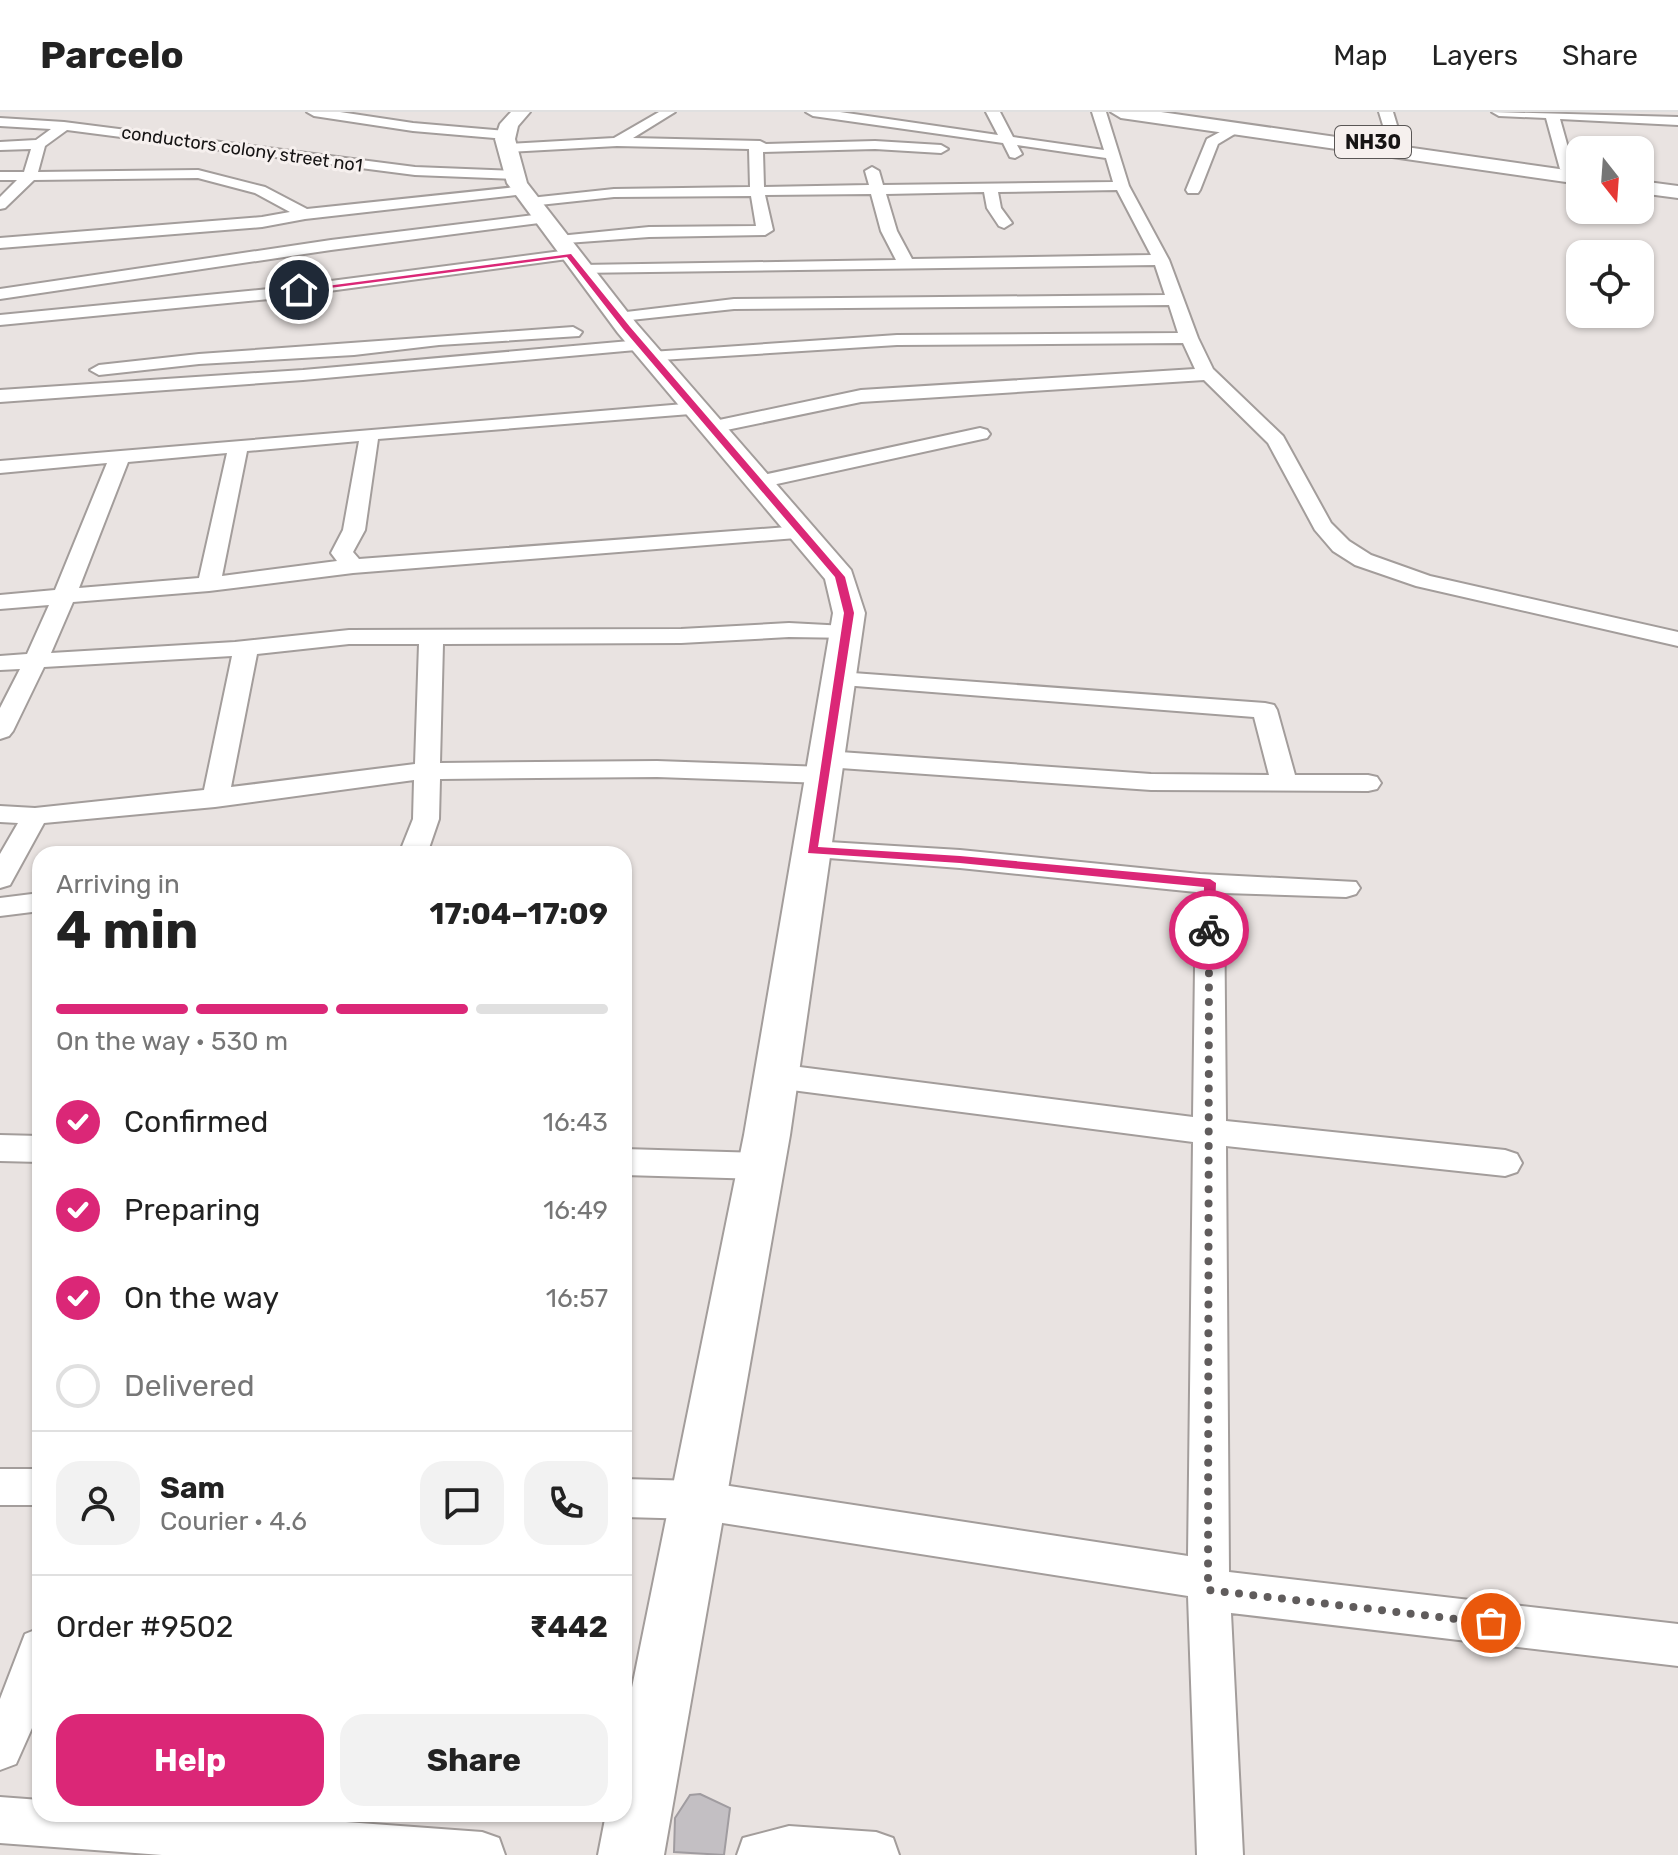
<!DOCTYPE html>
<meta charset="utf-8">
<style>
:root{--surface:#fff;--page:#f2f2f2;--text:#222;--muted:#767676;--line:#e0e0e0;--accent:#db2777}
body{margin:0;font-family:Rubik,sans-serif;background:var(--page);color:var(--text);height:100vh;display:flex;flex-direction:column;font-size:30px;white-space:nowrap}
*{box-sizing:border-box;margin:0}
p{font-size:26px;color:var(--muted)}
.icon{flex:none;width:44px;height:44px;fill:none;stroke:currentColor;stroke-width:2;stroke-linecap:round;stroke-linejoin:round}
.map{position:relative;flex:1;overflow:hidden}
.sheet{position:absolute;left:32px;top:734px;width:600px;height:976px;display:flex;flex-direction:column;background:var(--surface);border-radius:24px;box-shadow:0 2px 6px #0004}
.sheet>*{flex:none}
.needle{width:52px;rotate:163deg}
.fabs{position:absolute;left:1566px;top:24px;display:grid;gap:16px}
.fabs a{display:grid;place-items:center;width:88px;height:88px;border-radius:16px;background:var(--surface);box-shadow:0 2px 6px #0004;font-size:40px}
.pin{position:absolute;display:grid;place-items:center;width:68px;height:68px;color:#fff;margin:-34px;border:4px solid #fff;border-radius:50%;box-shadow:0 2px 8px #0007}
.courier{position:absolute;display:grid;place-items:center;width:80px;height:80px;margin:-40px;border:6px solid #db2777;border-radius:50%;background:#fff;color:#222;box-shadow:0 2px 10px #0007}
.head em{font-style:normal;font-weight:700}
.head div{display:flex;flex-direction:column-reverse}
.head{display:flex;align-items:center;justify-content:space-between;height:136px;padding:0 24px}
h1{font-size:52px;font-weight:700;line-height:60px}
.bar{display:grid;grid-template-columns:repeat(4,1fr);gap:12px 8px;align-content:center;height:96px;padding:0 24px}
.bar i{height:10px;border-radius:6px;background:var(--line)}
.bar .active{background:var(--accent)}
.bar p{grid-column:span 4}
.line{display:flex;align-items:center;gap:20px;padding:0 24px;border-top:2px solid var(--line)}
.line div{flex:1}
.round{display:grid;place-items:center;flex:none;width:84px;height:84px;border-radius:24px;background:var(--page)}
ol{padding:0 24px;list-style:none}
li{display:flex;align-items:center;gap:24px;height:88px}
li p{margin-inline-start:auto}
li .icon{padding:8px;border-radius:50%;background:var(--accent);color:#fff;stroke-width:4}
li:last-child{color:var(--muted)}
li i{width:44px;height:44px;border:4px solid var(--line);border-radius:50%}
.action{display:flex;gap:16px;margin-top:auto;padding:16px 24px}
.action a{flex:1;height:92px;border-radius:24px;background:var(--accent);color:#fff;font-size:32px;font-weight:700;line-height:92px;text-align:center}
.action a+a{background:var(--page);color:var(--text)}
header{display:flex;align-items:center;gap:48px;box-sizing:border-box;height:112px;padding:0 40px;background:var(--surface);border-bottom:2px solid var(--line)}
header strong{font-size:38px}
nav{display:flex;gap:44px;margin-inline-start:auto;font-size:28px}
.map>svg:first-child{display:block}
</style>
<header>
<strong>Parcelo</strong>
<nav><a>Map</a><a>Layers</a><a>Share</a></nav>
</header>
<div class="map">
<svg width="1678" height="1743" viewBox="0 0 1678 1743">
<rect width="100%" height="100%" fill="#e9e3e1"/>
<path fill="#c3bfc3" stroke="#a09ca0" stroke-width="2" d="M700,1682L730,1696L724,1743L674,1740L675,1706L690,1683Z"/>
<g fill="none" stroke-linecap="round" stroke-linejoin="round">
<defs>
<path id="minor" d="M307,0H340L413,11L506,19L513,23L506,27L413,19L314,4Z
M659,0H675L633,26L760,29L766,32L875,29L941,33L948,37L941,41L875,37L763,40L764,75L869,73L865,59L872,55L879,59L883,73L1113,70L1106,46L1017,33L1022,42L1015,46L1010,45L1003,31L813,4L806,0H840L998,23L986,0H1000L1013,25L1104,38L1092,0H1106L1129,74L1169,148L1198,226L1213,257L1283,324L1331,411L1349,429L1371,443L1430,464L1678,520V534L1416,474L1355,453L1333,439L1315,418L1268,331L1204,268L861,290L712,321L705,319L702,315L705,311L861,278L1195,257L1183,231L897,233L645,249L642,245L651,240L897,223L1178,221L1169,193L734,197L612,210L609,206L618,201L734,187L1165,183L1155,153L575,161V155L581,153L896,148L881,119L871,82L765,83L773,118L765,123L649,125L553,132V126L559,124L649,115L756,114L751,84L614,85L530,94L523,90L530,86L614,77L750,75L749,37L617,34L506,40L499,36L506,32L614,26ZM1117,78L1151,143L912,147L897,119L886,82L984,80L987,96L999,114L1004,116L1012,111L1001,96L998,80Z
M1379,0H1393L1403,33L1401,36L1389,33Z
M1492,0L1678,5V13L1560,7L1574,57L1567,61L1560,57L1546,6L1499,4Z
M0,6L64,10L415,55L514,59L521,63L514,67L415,63L67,18L45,34L38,60L198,58L265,75L307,97L516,75L523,79L516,83L305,107L262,115L0,136V126L262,105L290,100L255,81L198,66L34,68L5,96L0,97V85L17,68H0V60H24L31,37L0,38V30L36,28L51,17L0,14Z
M1231,14L1243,17L1218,32L1200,78L1198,81H1188L1186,78L1207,27Z
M542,102L547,104V110L331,138L0,187V177L331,128Z
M569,138L577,143L575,146L269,187L0,213V203L269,177Z
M573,215L582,220L579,224L439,233L354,243L199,252L99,263L90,258L99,253L199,242Z
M641,228L647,229L650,233L647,237L303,268L0,290V278L303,258Z
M696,291L703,293L705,297L703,301L378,327L365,418L353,440L359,447L801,414L809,415L812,420L809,425L353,461L209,479L73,490L51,541L235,530L349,518L681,517L789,511L846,514L854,516L858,521L854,526L789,525L681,531L443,532L440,651L657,649L823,655L832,657L836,663L832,669L823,671L657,665L440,667L439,707L427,742H399L413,707L414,668L215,695L44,711L10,773L0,776V742L18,711L0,710V694L35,696L204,678L232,544L44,555L13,619L9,624L0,627V596L20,557L0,558V544L27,542L49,493L0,497V483L55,478L107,351L0,361V349ZM359,329L343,418L331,441L337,449L222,464L247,339ZM227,341L199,466L79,476L128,350ZM349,532H419L415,652L231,675L257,542Z
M980,316L987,318L990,322L987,326L758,376L748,370L758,364Z
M839,560L1265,591L1274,593L1277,598L1295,663H1368L1377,665L1381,671L1377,677L1368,679L1151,678L826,655L817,652L813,647L817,642L826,639L1151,662L1269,663L1254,605L830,572L827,567L830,562Z
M812,729L960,738L1200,762L1356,770L1360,776L1356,782L1346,785L1224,781L1226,1009L1505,1038L1517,1042L1522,1051L1517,1060L1505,1064L1226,1034L1229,1460L1678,1512V1554L1231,1501L1243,1743H1197L1188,1484L697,1407L624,1405V1367L697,1369L1188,1444L1193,1030L776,976L765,972L760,964L765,956L776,952L1193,1005L1196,780L960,756L802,744L798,738L802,732Z
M40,781V799L0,804V786Z
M0,1023L40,1024V1050L0,1049Z
M624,1037L761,1041L773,1045L778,1054L773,1063L761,1067L624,1063Z
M0,1357H40V1393H0Z
M40,1516V1598L16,1652L0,1658V1587L25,1522Z
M0,1685L40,1688V1702H238L482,1720L499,1726L505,1743H162L0,1731Z
M789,1714L876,1720L893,1726L899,1743H737L743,1726Z"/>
<path id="secondary" d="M511,0H530L518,14L515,27L527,71L636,211L851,458L865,501L790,1023L664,1743H598L606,1702H624V1615L744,1023L833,501L825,467L618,221L507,71L495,27L500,12Z"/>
<path id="trunk" d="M1111,0H1161L1580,60V72L1121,6Z
M1640,69L1678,74V86L1640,81Z"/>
</defs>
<use href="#minor" stroke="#a39d9b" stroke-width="4"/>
<use href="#secondary" stroke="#a39d9b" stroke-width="4"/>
<use href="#trunk" stroke="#a39d9b" stroke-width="4"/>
<use href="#minor" fill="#fff" fill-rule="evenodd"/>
<use href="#secondary" fill="#fff" fill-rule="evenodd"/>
<use href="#trunk" fill="#fff" fill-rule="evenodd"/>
</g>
<path fill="#db2777" d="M571,142L630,215L845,465L854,501L818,735L960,744L1210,767L1216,771L1214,821L1203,818L1204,775L960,751L808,741L844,501L835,465L624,218L567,145L299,180L296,178Z"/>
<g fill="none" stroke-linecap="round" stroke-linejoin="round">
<path stroke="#605c5c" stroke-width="8" stroke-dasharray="0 14.4" d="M1209,818L1208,1478L1491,1511"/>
</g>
<g text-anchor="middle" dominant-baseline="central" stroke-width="6" stroke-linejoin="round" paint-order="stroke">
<g font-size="18" fill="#161414" stroke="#f6f0ee">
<text transform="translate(242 37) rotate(8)">conductors colony street no1</text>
</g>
<rect fill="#f6f0ee" stroke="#595655" stroke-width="2" x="1335" y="14" width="76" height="32" rx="6"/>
<g font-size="20" font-weight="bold" fill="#161414">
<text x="1373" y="30">NH30</text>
</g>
</g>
</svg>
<div class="fabs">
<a><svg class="needle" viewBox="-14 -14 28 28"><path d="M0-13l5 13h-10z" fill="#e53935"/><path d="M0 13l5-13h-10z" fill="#767676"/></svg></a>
<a><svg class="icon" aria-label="locate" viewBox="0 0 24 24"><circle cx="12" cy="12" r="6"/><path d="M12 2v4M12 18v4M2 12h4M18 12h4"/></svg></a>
</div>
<div class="pin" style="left:1491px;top:1511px;background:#ea580c"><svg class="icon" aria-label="bag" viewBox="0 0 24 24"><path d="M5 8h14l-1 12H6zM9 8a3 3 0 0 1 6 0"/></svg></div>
<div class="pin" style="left:299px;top:178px;background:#1f2937"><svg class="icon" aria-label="home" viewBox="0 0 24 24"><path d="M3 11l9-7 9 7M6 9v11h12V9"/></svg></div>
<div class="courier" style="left:1209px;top:818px"><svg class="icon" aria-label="bike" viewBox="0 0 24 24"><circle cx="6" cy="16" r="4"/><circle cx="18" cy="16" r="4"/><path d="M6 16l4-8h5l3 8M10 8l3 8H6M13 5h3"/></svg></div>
<section class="sheet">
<div class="head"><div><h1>4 min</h1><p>Arriving in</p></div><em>17:04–17:09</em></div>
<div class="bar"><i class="active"></i><i class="active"></i><i class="active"></i><i></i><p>On the way · 530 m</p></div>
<ol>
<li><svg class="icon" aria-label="check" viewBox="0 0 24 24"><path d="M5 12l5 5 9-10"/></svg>Confirmed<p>16:43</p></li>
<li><svg class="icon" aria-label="check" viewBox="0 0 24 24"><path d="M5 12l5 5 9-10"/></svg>Preparing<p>16:49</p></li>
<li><svg class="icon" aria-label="check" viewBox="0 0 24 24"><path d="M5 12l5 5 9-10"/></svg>On the way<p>16:57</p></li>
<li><i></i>Delivered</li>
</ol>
<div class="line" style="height:144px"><a class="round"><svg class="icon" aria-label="person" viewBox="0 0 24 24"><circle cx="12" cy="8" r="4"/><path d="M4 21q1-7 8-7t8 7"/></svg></a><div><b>Sam</b><p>Courier · 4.6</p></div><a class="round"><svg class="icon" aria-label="chat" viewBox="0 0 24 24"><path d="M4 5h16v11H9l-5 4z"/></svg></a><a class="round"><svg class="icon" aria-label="phone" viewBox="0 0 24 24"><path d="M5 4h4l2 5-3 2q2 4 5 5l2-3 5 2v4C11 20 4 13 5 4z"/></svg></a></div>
<div class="line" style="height:104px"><div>Order #9502</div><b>₹442</b></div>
<div class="action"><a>Help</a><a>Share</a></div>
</section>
</div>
